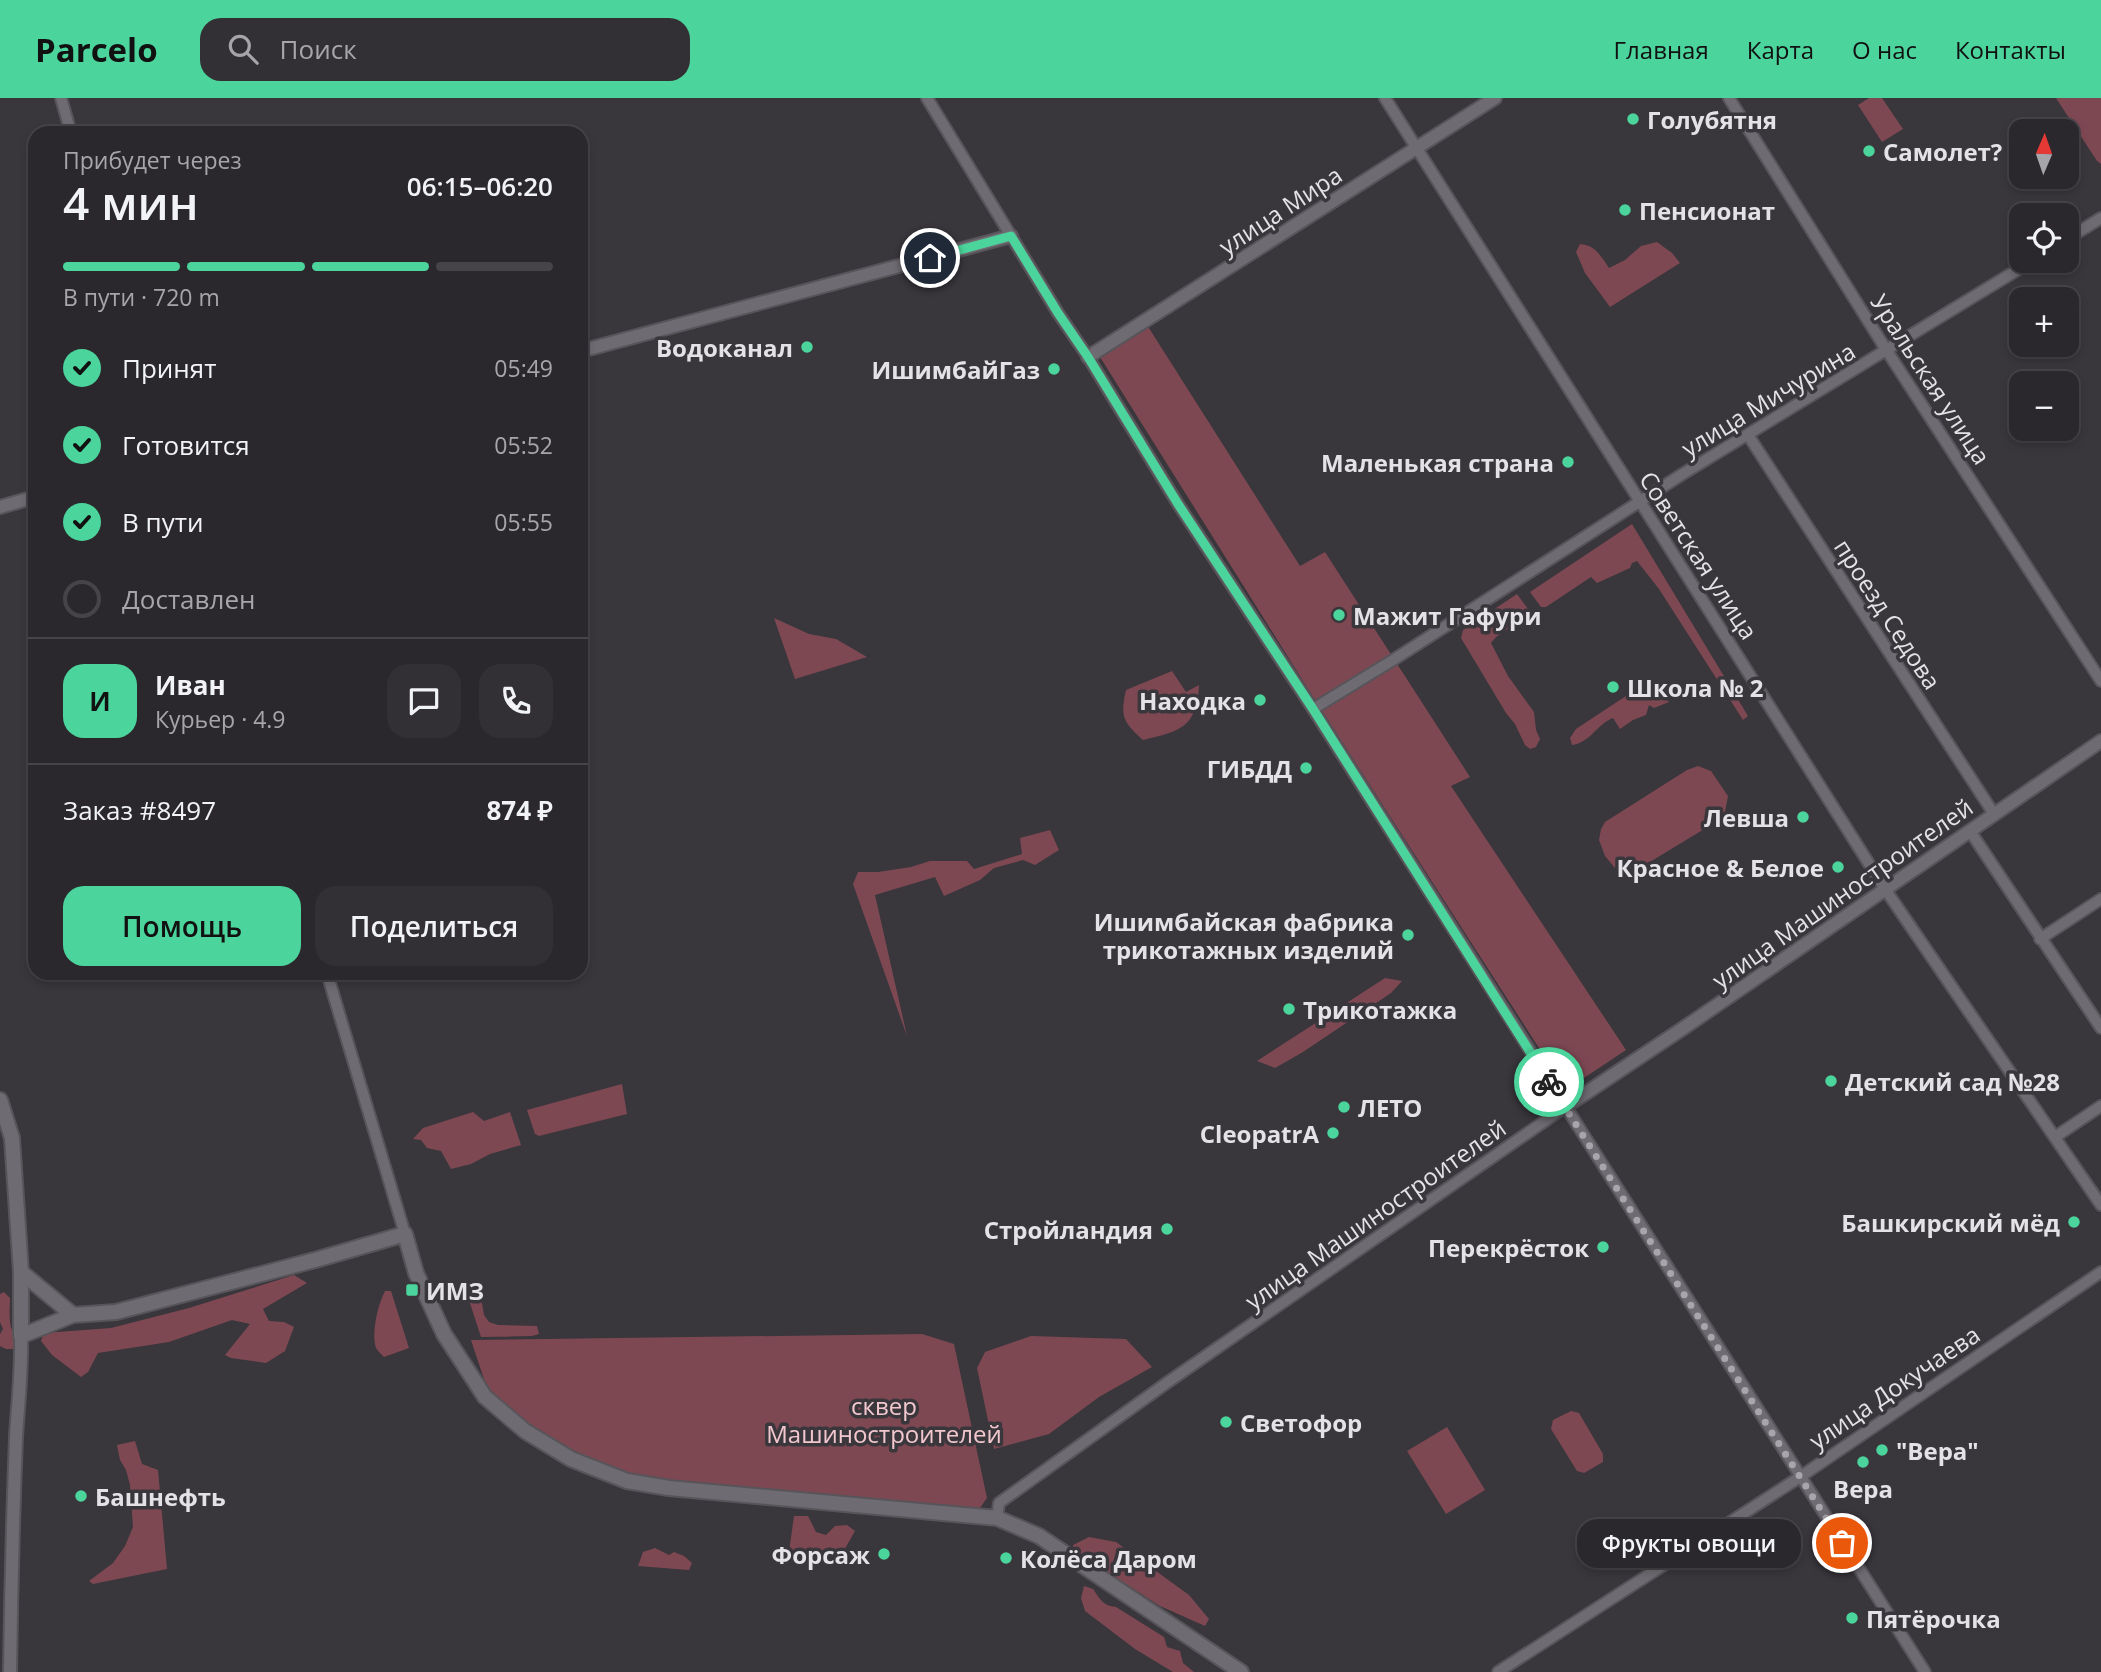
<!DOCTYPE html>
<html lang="ru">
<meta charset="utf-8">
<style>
:root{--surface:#2b282d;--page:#333035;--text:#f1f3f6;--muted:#a6a6aa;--line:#474449;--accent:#4bd49b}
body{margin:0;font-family:"Open Sans",sans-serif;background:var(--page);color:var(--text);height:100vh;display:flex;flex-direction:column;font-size:26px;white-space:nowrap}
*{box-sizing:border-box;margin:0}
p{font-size:23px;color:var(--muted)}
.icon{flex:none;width:38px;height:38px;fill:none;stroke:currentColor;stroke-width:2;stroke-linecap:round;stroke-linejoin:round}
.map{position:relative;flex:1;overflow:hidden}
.side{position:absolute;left:28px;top:28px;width:560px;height:854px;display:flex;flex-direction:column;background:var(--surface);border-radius:21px;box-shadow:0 4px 10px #0003,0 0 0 2px var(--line)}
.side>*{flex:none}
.needle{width:46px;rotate:2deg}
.controls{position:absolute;left:2009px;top:21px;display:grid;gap:14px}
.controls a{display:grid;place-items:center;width:70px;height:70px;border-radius:14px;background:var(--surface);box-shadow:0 4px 10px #0003,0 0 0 2px var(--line);font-size:35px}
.pin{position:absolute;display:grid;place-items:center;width:60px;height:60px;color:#fff;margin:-30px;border:4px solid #fff;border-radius:50%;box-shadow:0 2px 7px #0007}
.courier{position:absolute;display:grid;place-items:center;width:70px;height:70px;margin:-35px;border:5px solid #4bd49b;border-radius:50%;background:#fff;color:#222;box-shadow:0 2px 9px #0007}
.bubble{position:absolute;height:49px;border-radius:21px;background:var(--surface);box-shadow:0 4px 10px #0003,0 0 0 2px var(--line);font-size:23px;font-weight:600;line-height:49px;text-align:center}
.summary em{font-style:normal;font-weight:600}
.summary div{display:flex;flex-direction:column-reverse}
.summary{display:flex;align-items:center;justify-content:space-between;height:119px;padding:0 35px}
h1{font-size:46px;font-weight:600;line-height:52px}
.bar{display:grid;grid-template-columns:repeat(4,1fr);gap:10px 7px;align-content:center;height:84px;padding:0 35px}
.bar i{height:9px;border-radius:5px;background:var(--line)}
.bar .active{background:var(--accent)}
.bar p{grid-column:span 4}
.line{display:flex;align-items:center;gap:18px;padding:0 35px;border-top:2px solid var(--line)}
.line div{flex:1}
.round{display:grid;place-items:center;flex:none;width:74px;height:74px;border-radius:21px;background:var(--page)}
ol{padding:0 35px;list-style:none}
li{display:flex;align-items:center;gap:21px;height:77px}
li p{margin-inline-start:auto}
li .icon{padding:7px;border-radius:50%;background:var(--accent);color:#111;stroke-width:4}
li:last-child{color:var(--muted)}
li i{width:38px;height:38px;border:4px solid var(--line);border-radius:50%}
.button{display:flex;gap:14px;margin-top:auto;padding:14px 35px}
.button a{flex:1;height:80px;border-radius:21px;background:var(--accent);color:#111;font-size:28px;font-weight:600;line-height:80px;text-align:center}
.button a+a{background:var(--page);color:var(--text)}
header{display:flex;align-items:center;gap:42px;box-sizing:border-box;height:98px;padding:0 35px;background:var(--accent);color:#111}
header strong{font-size:33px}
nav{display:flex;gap:38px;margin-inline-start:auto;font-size:24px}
.search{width:490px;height:63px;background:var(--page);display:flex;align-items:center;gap:18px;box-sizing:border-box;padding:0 24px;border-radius:21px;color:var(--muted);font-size:26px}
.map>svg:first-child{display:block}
</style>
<header>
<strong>Parcelo</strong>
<div class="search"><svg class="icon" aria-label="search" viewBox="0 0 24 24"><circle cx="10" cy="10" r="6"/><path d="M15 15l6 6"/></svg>Поиск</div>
<nav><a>Главная</a><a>Карта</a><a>О нас</a><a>Контакты</a></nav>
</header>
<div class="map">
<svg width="2101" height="1574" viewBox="0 0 2101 1574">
<rect width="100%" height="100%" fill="#39363c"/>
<path fill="#7e4853" d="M1869,0H1882L1903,31L1882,44L1858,7Z
M2056,0H2101V66L2097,63Z
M1657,144L1672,155L1680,165L1610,209L1585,175L1576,154L1580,146C1595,147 1601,158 1609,170L1625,162L1641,148Z
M1147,227L1300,468L1325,454L1470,679L1451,688L1626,952L1566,992L1310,594L1100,259Z
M1632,426L1748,618L1743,622L1659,491L1637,463L1632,465L1630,470L1597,485L1591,479L1546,509H1541L1530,494Z
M1517,496L1528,511V517L1496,539L1491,545L1508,578L1534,614L1536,632L1540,641L1536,649L1530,651L1525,647L1515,626L1506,615L1461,540L1463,532Z
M774,520L809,536L836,541L867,559L795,581Z
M1172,573L1186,594L1199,587C1197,629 1181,633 1143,642C1123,624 1120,619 1126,592Z
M1641,588L1649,597L1660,592L1669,604L1654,610L1649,607L1646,617L1633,622L1620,631L1613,620C1597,626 1590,645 1572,647L1570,640L1576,631Z
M1698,668L1711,673L1728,698L1724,719L1640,770L1627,773L1615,770L1605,758L1599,742L1601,731L1605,724L1687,672Z
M1050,732L1059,752L1035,767L1023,762L994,770L980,782L944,798L935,779L875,797L907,938L853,786L858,774H878L911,769L930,763H967L974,771L1022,756L1020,740Z
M1385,880L1402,883L1391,895L1303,954L1275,970L1257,963Z
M622,986L627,1016L539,1038L535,1036L527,1012Z
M473,1014L484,1023L510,1014L521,1047L490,1056L471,1066L451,1071L441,1053L427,1050L421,1042L413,1041L423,1030Z
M294,1177L307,1185L263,1211L269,1223L284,1224L294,1229L285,1253L266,1265L231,1260L225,1257L250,1226L232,1222L169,1244L98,1255L88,1274L81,1279L52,1257L41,1243L44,1235L111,1230L189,1210Z
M385,1193H391L409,1250L384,1259C382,1257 377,1252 376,1250C371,1235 378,1206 385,1193Z
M466,1193L474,1194L482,1205L484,1217L489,1224L498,1227L537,1228L539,1236L532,1238L481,1239Z
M4,1194L10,1200C10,1213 7,1230 17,1240V1247L13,1251H6L0,1248V1236L3,1231L0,1224V1196Z
M922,1236L954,1246L987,1400L980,1410L901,1407L666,1385L594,1366L553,1346L490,1299L471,1242Z
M1031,1238L1126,1241L1152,1269L1099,1299L1049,1336L994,1351L977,1270L985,1254Z
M1571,1313L1579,1315L1603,1356V1364L1584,1375L1577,1373L1551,1331L1553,1322Z
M1447,1329L1485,1392L1446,1416L1407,1353Z
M135,1343L142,1366L158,1372L167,1471L93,1486L89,1483L113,1465L125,1448L133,1429L130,1387L126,1372L120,1362L117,1347Z
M794,1418H808L816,1434L826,1437L835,1428L847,1427L855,1433L842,1456L819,1452H804L799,1464L794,1465L789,1454Z
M1089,1439L1116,1444L1189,1497L1209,1521L1205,1528L1160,1508L1073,1452V1447Z
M655,1450L669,1457L674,1454L684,1458L692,1465L689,1472L638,1468L643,1454Z
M1084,1488L1093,1491C1100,1501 1103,1508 1116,1509L1164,1539L1167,1549L1180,1553L1183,1565L1194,1574H1173L1135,1551L1085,1513L1081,1500Z"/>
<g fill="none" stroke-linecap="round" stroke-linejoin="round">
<defs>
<path id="minor" d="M61,0L71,35
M927,0L1058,215L1088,259L1178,406L1313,611L1925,1574
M1385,0L1885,791L2101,1107
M1729,0L1887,253L2101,583
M2067,141L2101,120
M1748,337L1994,716
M1313,611L1393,562L1681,377L2032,163
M1970,733L2101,930
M2040,841L2101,801
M327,875L405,1136
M2055,1039L2101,1008
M997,1420L999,1405L1168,1284L1565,1009
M1498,1574L1800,1379L2101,1174"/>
<path id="tertiary" d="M581,253L1011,138
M1088,259L1495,0
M0,409L35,399
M1565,1009L1685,929L2101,643
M10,1574C11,1496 13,1417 16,1339C18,1305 22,1272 21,1238"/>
<path id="secondary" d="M0,1002L12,1040L21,1174V1238L73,1217L21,1174
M73,1217L116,1214L315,1162L405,1136L416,1175L444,1236L485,1299L525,1333L571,1361L627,1383L669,1390L997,1420L1039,1438L1241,1574"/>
</defs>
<use href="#minor" stroke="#57555a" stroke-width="14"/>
<use href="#tertiary" stroke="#57555a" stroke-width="16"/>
<use href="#secondary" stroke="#57555a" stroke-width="18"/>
<use href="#minor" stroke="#6f6b72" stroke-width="10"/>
<use href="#tertiary" stroke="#6f6b72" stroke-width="12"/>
<use href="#secondary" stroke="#6f6b72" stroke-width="14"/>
</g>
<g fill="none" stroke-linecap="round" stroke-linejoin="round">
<path stroke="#a8a6aa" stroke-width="7" stroke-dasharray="0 12.6" d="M1549,984L1842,1445"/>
<path stroke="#4bd49b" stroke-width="9" d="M930,160L1011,138L1058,215L1088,259L1178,406L1313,611L1549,984"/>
</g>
<g fill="#4bd49b" stroke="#39363c" stroke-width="2.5">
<circle cx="1633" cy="21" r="7"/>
<circle cx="1869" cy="53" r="7"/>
<circle cx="1625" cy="112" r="7"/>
<circle cx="807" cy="249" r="7"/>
<circle cx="1054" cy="271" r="7"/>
<circle cx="1568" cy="364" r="7"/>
<circle cx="1339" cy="517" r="7"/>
<circle cx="1613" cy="589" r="7"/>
<circle cx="1260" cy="602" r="7"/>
<circle cx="1306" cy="670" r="7"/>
<circle cx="1803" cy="719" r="7"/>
<circle cx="1838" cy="769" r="7"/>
<circle cx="1408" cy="837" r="7"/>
<circle cx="1289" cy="911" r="7"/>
<circle cx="1831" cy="983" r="7"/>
<circle cx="1344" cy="1009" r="7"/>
<circle cx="1333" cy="1035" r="7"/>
<circle cx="2074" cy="1124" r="7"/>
<circle cx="1167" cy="1131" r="7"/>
<circle cx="1603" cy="1149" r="7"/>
<rect x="405" y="1185" width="14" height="14" rx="3.5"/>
<circle cx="1226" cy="1324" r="7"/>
<circle cx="1882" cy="1352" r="7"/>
<circle cx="1863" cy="1364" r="7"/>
<circle cx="81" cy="1398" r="7"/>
<circle cx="884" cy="1456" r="7"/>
<circle cx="1006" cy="1460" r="7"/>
<circle cx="1852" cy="1520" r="7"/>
</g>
<g text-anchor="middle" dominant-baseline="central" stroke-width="7" stroke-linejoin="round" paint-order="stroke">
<g font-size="24" font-weight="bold" fill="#e4e2e6" stroke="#39363c" text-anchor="start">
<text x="1647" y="21">Голубятня</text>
<text x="1883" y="53">Самолет?</text>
<text x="1639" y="112">Пенсионат</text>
<text x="793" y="249" text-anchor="end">Водоканал</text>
<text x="1040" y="271" text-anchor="end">ИшимбайГаз</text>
<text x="1554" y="364" text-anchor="end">Маленькая страна</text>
<text x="1353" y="517">Мажит Гафури</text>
<text x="1627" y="589">Школа № 2</text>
<text x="1246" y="602" text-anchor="end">Находка</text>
<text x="1292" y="670" text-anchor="end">ГИБДД</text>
<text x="1789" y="719" text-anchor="end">Левша</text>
<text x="1824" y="769" text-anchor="end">Красное &amp; Белое</text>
<text x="1394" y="823" text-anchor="end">Ишимбайская фабрика<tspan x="1394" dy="28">трикотажных изделий</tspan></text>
<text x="1303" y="911">Трикотажка</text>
<text x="1845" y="983">Детский сад №28</text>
<text x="1358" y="1009">ЛЕТО</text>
<text x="1319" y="1035" text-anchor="end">CleopatrA</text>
<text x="2060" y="1124" text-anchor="end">Башкирский мёд</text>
<text x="1153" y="1131" text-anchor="end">Стройландия</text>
<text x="1589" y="1149" text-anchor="end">Перекрёсток</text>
<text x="426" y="1192">ИМЗ</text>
<text x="1240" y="1324">Светофор</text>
<text x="1896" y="1352">"Вера"</text>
<text x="1863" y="1390" text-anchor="middle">Вера</text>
<text x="95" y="1398">Башнефть</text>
<text x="870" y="1456" text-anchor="end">Форсаж</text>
<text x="1020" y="1460">Колёса Даром</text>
<text x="1866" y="1520">Пятёрочка</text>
</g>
<g font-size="24" fill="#e4e2e6" stroke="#39363c">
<text transform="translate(1280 112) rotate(-33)">улица Мира</text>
<text transform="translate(1931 281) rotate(57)">Уральская улица</text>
<text transform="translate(1768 301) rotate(-31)">улица Мичурина</text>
<text transform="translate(1699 457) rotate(57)">Советская улица</text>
<text transform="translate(1888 516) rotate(57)">проезд Седова</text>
<text transform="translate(1842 795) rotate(-35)">улица Машиностроителей</text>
<text transform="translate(1375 1116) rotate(-35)">улица Машиностроителей</text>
<text transform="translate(1894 1289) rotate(-34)">улица Докучаева</text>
</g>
<g font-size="24" fill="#f2c7ce" stroke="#39363c">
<text x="884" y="1307">сквер<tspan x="884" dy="28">Машиностроителей</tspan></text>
</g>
</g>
</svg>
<div class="controls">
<a><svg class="needle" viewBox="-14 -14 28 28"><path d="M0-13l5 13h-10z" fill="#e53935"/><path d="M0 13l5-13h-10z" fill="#a6a6aa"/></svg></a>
<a><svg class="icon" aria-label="locate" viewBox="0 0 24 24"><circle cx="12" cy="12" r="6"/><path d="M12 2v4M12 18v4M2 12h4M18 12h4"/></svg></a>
<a>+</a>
<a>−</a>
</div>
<div class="pin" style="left:1842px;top:1445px;background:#ea580c"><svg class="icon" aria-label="bag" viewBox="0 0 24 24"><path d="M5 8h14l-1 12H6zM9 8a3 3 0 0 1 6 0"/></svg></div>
<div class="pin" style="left:930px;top:160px;background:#1f2937"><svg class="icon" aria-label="home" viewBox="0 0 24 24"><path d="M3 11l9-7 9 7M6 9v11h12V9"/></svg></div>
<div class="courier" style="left:1549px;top:984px"><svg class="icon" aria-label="bike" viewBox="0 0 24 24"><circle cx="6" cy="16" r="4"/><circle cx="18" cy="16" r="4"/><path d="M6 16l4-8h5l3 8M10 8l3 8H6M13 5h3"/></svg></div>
<div class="bubble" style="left:1577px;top:1421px;width:224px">Фрукты овощи</div>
<section class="side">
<div class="summary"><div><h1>4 мин</h1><p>Прибудет через</p></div><em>06:15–06:20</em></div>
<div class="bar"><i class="active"></i><i class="active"></i><i class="active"></i><i></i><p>В пути · 720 m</p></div>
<ol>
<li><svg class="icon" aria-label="check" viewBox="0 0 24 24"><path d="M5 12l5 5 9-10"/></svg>Принят<p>05:49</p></li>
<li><svg class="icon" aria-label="check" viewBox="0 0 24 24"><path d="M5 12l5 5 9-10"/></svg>Готовится<p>05:52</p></li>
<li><svg class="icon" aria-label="check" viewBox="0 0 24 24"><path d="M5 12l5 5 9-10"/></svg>В пути<p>05:55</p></li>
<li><i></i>Доставлен</li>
</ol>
<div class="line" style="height:126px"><b class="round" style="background:var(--accent);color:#111">И</b><div><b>Иван</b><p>Курьер · 4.9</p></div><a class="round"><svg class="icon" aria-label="chat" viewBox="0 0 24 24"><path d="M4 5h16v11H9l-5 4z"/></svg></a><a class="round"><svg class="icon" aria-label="phone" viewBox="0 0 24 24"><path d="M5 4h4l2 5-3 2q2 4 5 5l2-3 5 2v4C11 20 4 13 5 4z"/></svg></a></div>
<div class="line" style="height:91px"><div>Заказ #8497</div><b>874 ₽</b></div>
<div class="button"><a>Помощь</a><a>Поделиться</a></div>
</section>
</div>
